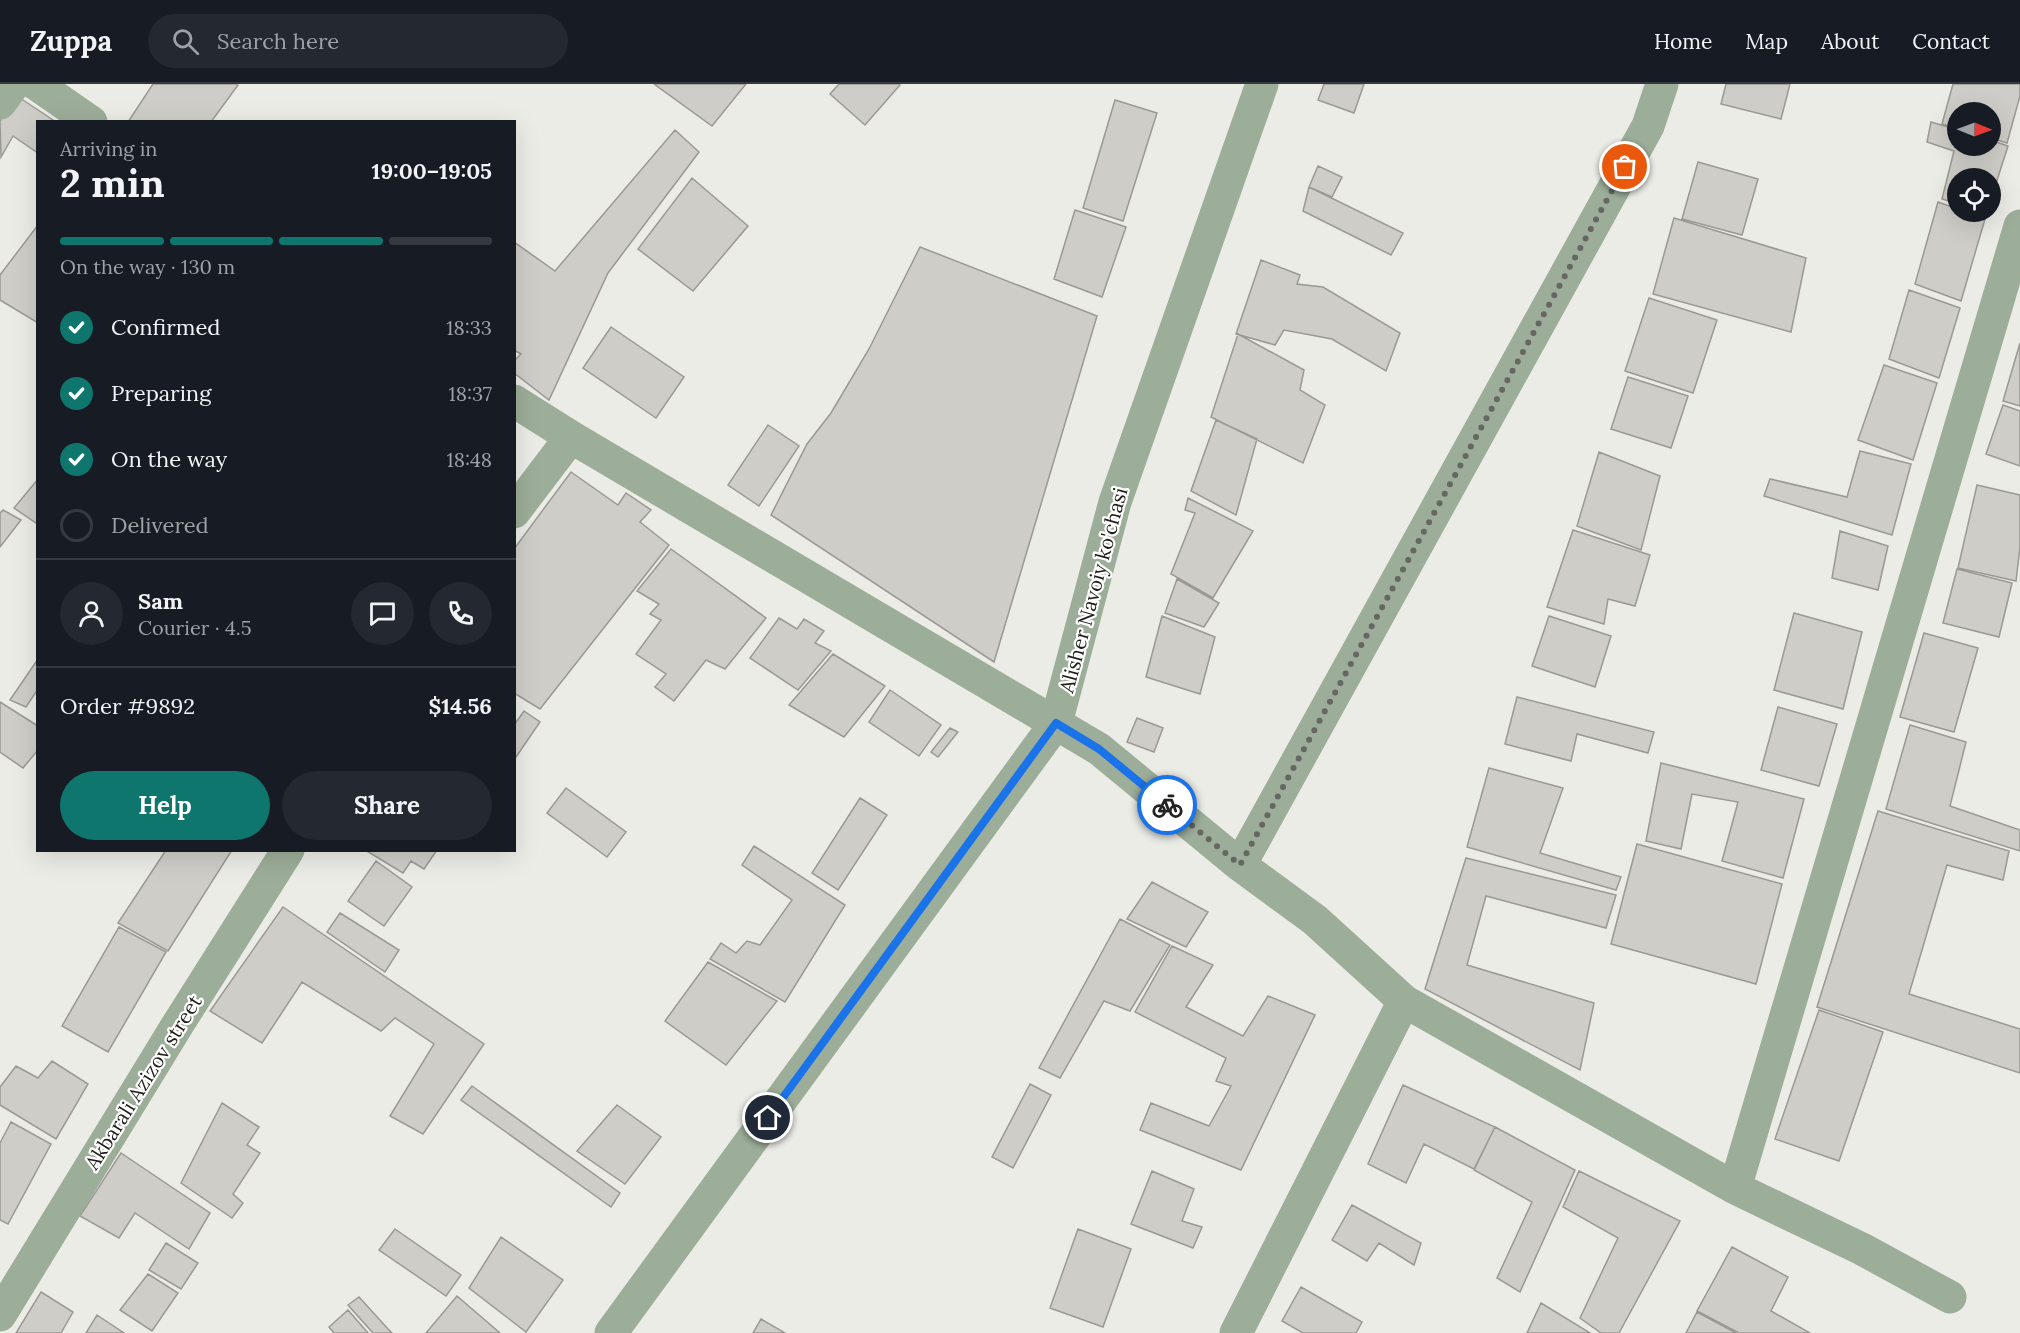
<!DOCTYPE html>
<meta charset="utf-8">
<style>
:root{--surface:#171b24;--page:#242831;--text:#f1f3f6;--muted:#9ea1a6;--line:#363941;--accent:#0f766e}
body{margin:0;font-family:Lora,serif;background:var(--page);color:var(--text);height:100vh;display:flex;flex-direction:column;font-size:22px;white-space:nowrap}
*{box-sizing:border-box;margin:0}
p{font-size:20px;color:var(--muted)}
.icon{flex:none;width:33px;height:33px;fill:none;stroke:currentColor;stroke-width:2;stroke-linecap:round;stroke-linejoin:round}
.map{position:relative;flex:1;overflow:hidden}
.side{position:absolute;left:36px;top:36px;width:480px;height:732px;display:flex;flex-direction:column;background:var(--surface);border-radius:0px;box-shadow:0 6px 24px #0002}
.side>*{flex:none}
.needle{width:39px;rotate:91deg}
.fabs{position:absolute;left:1947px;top:18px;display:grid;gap:12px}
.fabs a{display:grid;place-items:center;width:54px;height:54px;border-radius:50%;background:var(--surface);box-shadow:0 6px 24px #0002;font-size:30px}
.pin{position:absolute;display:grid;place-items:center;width:51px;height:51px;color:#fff;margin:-26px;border:3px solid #fff;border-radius:50%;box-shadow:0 2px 6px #0007}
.courier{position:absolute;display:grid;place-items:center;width:60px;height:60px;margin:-30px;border:4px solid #1a73e8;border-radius:50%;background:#fff;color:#222;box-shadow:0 2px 8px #0007}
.overview em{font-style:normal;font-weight:700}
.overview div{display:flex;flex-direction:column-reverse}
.overview{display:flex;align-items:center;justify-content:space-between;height:102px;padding:0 24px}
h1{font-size:39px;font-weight:700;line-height:45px}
.bar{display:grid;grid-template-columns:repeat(4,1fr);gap:9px 6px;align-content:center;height:72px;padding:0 24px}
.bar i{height:8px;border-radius:4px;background:var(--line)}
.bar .selected{background:var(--accent)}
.bar p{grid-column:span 4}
.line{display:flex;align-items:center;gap:15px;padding:0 24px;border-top:2px solid var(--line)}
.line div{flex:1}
.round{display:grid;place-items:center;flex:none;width:63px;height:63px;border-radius:32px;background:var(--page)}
ol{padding:0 24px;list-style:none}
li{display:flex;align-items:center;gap:18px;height:66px}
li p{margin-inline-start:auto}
li .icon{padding:6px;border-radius:50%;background:var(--accent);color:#fff;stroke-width:4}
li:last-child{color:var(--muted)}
li i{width:33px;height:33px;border:3px solid var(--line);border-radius:50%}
.button{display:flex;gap:12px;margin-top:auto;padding:12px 24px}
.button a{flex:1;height:69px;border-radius:36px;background:var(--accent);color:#fff;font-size:24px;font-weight:700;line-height:69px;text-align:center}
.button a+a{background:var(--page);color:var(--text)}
header{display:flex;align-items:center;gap:36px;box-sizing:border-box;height:84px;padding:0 30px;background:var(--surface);border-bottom:2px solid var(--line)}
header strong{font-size:28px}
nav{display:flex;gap:33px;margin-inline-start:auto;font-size:21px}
.search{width:420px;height:54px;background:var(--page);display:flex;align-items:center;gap:15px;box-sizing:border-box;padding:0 21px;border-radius:33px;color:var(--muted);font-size:22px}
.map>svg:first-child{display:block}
</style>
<header>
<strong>Zuppa</strong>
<div class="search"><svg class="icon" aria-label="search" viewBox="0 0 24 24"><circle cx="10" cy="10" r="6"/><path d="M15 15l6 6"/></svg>Search here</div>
<nav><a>Home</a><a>Map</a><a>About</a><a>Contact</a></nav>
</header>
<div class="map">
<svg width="2020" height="1249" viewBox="0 0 2020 1249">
<rect width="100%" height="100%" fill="#ebece6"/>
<path fill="#cecdc7" stroke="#9a9994" stroke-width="1.5" d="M153,0H237L238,1L211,38H128Z
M654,0H746L712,42Z
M839,0H899L900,1L865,41L830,10Z
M1324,0H1364L1354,29L1318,16Z
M1726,0H1790L1781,35L1721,20Z
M1953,0H2020V12L2007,59L1990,54V28H1958V45L1942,40Z
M17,12L56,38H38V69L13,52L1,73L0,37Z
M1115,16L1157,29L1123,137L1083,124Z
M1931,38L1958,46V62H1990V56L2008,62L1990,118V94H1958V120L1942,115L1954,67L1927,58Z
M675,46L699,68L608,189L549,316L514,289V277L521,270L514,266V158L555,187Z
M1698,78L1758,95L1742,151L1682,135Z
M1318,82L1342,93L1332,113L1309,103Z
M692,94L748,142L693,207L638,165Z
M1309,103L1403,149L1391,171L1303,127Z
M1938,118L1958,125V128H1964L1985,135L1961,217L1915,200Z
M1075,126L1126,143L1102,213L1054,195Z
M1674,134L1806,174L1791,248L1653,210Z
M38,141V239L0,216V191Z
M920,163L1097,232L994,578L771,431L807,360L831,329L869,265Z
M1261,176L1300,191L1297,200L1323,203L1400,249L1386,287L1332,255L1284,246L1275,261L1236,250Z
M1909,206L1960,224L1939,294L1889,275Z
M1649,214L1717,236L1693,309L1625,287Z
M611,243L684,293L656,334L583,284Z
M1238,250L1304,286L1300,306L1325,321L1303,379L1211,333Z
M2020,259V322L2003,317Z
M1884,281L1937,299L1913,376L1858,356Z
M1628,293L1688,312L1671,364L1611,345Z
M2003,321L2020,327V382L1986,370Z
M1216,336L1257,355L1236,431L1191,407Z
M768,341L799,362L759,422L728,401Z
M1860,367L1911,380L1892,451L1764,412L1770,395L1847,413Z
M1599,368L1660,392L1641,466L1577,442Z
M571,388L618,421L626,409L651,426L640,438L669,461L540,625L514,609V465Z
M38,395V437L36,439L14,424Z
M1977,401L2020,411V463L2016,497L1958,484Z
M1188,414L1253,447L1213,514L1171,490L1195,429L1185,426Z
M3,426L21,436L0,463V429Z
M1573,446L1650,471L1635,522L1608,515L1604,540L1547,523Z
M1840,447L1888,462L1878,506L1832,494Z
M671,465L766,534L725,585L706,576L674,617L655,603L666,590L636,570L661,536L650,530L659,520L637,507Z
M1957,485L2012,499L1999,553L1943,539Z
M1177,495L1219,519L1204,543L1165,529Z
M1794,529L1862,548L1843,625L1774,606Z
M1162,532L1215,553L1200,610L1146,593Z
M1549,532L1611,552L1595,603L1532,582Z
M779,534L797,545L804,535L824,547L815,559L831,567L798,606L750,574Z
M1924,549L1978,564L1954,648L1900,633Z
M833,570L885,602L844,653L789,621Z
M38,575V605L26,623L10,616Z
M890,606L941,641L919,672L869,638Z
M1517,613L1654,648L1648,669L1577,650L1571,677L1505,660Z
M0,618L38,642V666L23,684L0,668Z
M1778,623L1837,640L1819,702L1761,686Z
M524,627L540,638L514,676V641Z
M1137,634L1163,644L1154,668L1127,658Z
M1910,641L1966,658L1950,722L2020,746V767L1886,725Z
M950,644L958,648L938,673L931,668Z
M1661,679L1804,715L1783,794L1722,777L1738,718L1692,710L1681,765L1646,757Z
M1489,684L1563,704L1540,769L1621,793L1616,806L1467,763Z
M566,704L626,748L607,773L547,729Z
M860,714L887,731L838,806L812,789Z
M1878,727L2009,767L2003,796L1947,781L1909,910L2020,945V989L1817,923Z
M1637,760L1782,800L1756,900L1611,860Z
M754,762L845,821L785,918L710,875L721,859L736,869L747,857L760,861L792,816L742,781Z
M166,766H232L168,867L118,839Z
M365,766H437L424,785L411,777L403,789Z
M1466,774L1616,811L1606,844L1486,812L1467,881L1594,919L1580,986L1425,905Z
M376,777L412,803L384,842L348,817Z
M1152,798L1208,828L1186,863L1127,835Z
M283,823L484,960L423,1050L390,1032L434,960L395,934L381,947L302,898L262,959L210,927Z
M340,829L399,866L385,888L327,848Z
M1120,835L1170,861L1130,927L1104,917L1060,994L1039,984Z
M119,843L166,868L108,968L62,942Z
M1172,862L1213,881L1186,923L1243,952L1268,912L1315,931L1241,1086L1140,1046L1151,1019L1209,1042L1231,1002L1216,997L1226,974L1135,928Z
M708,878L777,917L726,981L665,937Z
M1819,926L1883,948L1839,1077L1775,1055Z
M52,977L88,1000L56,1055L0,1021V1003L16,982L38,994Z
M1030,1000L1051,1011L1013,1084L992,1073Z
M1403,1001L1495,1043L1474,1085L1424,1060L1406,1099L1368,1080Z
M472,1002L620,1109L611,1123L461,1016Z
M222,1019L259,1043L247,1061L260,1069L233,1110L243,1119L232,1134L181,1099Z
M617,1021L661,1053L625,1100L577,1067Z
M11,1038L51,1060L8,1140L0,1136V1059Z
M1495,1043L1575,1086L1520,1208L1497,1194L1532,1118L1474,1086Z
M121,1069L210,1129L189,1165L135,1129L119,1154L80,1132Z
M1152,1087L1194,1105L1182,1137L1202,1143L1193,1164L1131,1140Z
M1579,1087L1680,1137L1619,1249H1601L1580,1234L1618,1154L1563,1123Z
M1352,1121L1421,1159L1414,1181L1379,1159L1367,1177L1332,1156Z
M395,1145L461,1191L446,1212L379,1166Z
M1078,1145L1131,1165L1103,1243L1050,1224Z
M501,1153L563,1196L526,1248L469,1204Z
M166,1159L198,1179L181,1205L149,1186Z
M1732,1163L1788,1193L1771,1227L1810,1249H1739L1697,1227Z
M148,1190L178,1209L152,1247L120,1226Z
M1301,1203L1362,1238L1356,1249H1303L1282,1237Z
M41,1208L73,1228L61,1249H16Z
M457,1212L500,1249H426Z
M359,1213L388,1245L392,1249H373L348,1221Z
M1541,1219L1590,1249H1527Z
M348,1226L368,1249H334L329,1243Z
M1697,1228L1736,1249H1686Z
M97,1231L124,1249H86Z
M761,1235L785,1249H753Z"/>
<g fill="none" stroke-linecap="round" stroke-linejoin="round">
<path stroke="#9cad99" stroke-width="33" d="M36,0L91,38
M0,19L14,0
M514,317L571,353L1099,665L1240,781L1315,836L1404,917L1735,1104L1862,1165L1950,1213
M514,428L571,353
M1240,781L1648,42L1662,0
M1735,1104L2020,142
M0,1231L178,940L288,766
M611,1249L1056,639L1115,418L1262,0
M1236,1249L1404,917"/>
</g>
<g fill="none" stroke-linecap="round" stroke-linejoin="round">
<path stroke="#666663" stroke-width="6" stroke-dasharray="0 10.8" d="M1167,721L1240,781L1625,83"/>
<path stroke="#1a73e8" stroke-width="8" d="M768,1034L1056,639L1099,665L1167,721"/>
</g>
<g text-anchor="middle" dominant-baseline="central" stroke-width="4.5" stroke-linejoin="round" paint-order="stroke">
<g font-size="20" fill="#1e1e1c" stroke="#fffffe">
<text transform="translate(1093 506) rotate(-75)">Alisher Navoiy ko'chasi</text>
<text transform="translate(143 998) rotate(-58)">Akbarali Azizov street</text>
</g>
</g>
</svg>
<div class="fabs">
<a><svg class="needle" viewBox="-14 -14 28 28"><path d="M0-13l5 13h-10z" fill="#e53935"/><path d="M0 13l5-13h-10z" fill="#9ea1a6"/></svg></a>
<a><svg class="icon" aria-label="locate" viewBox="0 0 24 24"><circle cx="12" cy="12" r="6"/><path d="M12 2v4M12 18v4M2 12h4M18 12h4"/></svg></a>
</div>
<div class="pin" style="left:1625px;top:83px;background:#ea580c"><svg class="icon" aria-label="bag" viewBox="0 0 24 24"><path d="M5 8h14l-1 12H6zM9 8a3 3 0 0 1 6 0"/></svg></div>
<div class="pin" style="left:768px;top:1034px;background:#1f2937"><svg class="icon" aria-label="home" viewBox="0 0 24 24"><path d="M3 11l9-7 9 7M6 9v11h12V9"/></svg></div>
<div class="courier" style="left:1167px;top:721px"><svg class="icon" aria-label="bike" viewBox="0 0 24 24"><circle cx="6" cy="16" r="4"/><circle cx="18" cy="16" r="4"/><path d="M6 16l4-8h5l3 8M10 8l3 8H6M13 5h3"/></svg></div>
<section class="side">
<div class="overview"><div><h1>2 min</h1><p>Arriving in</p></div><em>19:00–19:05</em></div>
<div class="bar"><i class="selected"></i><i class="selected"></i><i class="selected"></i><i></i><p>On the way · 130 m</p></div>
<ol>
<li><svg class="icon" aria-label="check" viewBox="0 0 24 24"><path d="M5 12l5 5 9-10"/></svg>Confirmed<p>18:33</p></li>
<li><svg class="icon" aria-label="check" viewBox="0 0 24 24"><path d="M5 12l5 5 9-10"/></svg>Preparing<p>18:37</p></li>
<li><svg class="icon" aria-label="check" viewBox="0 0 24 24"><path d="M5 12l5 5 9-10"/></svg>On the way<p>18:48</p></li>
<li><i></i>Delivered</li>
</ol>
<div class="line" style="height:108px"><a class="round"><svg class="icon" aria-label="person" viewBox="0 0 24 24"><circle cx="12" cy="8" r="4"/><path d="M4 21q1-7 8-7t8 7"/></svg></a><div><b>Sam</b><p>Courier · 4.5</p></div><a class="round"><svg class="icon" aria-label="chat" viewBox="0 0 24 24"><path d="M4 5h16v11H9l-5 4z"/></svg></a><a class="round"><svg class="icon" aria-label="phone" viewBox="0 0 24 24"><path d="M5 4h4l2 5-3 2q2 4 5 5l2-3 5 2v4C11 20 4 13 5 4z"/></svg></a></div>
<div class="line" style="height:78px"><div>Order #9892</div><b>$14.56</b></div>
<div class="button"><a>Help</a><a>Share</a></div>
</section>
</div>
